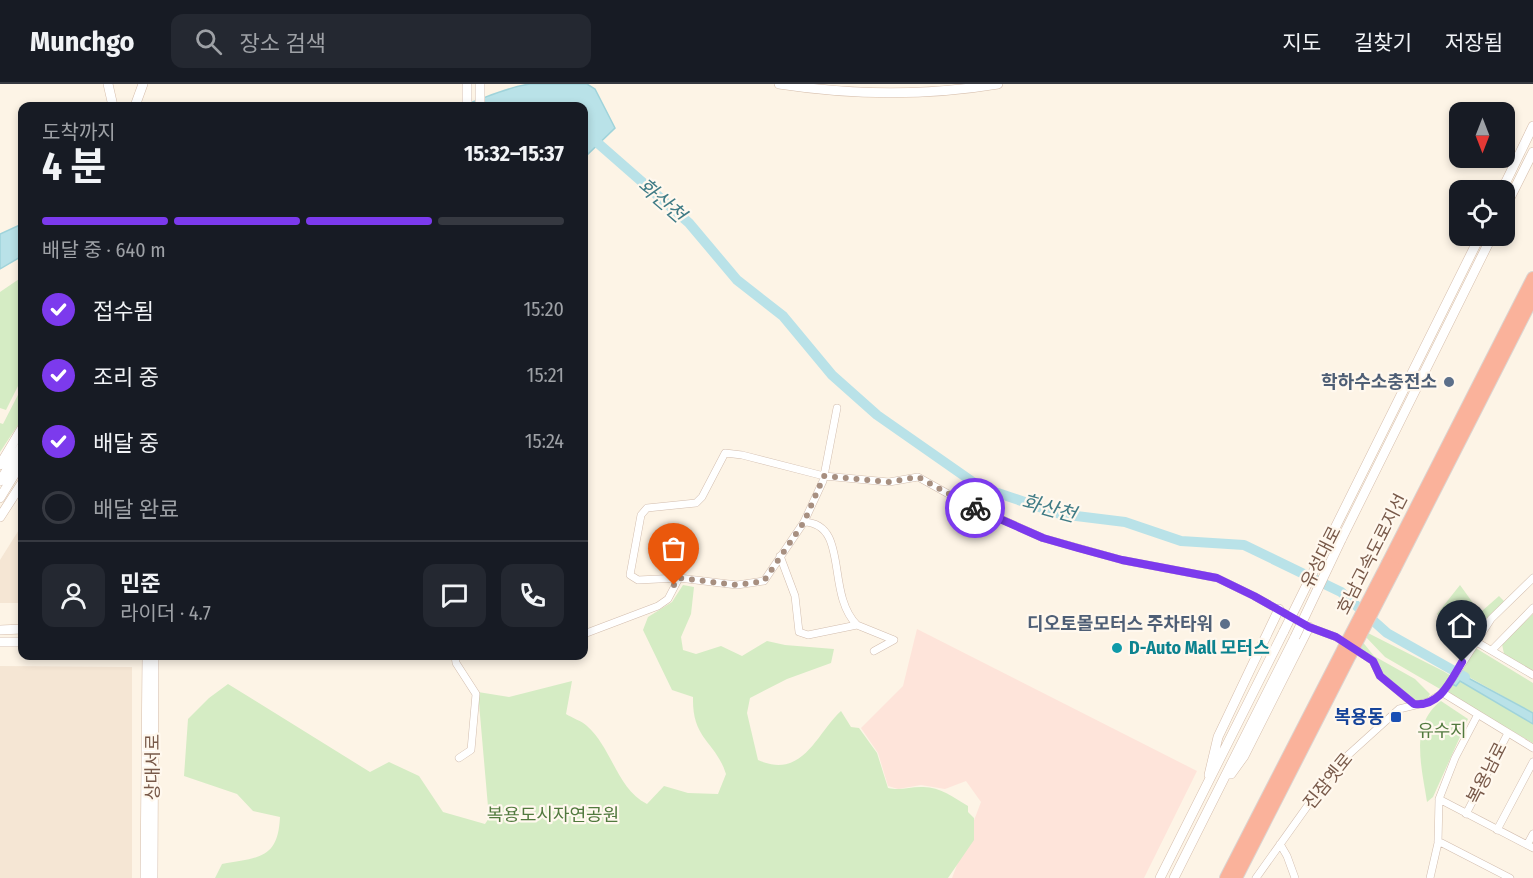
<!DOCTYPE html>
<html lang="ko">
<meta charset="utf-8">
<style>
:root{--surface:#171b24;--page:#242831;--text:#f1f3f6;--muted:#9ea1a6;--line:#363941;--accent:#7c3aed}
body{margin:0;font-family:"Fira Sans Condensed","Noto Sans KR",sans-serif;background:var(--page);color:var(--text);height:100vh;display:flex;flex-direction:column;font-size:22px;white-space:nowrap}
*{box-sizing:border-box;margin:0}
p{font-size:20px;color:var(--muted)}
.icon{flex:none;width:33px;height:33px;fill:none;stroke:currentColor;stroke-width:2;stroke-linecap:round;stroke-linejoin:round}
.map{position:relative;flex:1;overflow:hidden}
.side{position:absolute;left:18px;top:18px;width:570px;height:558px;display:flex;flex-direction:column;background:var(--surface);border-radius:12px;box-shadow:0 3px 9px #0003}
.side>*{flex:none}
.needle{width:39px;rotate:180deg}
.tools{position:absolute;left:1449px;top:18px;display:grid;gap:12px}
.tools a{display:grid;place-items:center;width:66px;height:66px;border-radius:12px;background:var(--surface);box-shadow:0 3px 9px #0003;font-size:30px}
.pin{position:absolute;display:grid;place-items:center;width:51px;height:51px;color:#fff;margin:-62px -26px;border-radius:50% 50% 50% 0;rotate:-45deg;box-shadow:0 0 6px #0007}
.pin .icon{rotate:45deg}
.courier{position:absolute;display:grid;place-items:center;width:60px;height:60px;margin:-30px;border:4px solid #7c3aed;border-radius:50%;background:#fff;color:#222;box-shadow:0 2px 8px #0007}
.overview em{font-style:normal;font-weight:700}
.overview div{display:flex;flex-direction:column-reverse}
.overview{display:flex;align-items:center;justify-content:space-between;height:102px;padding:0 24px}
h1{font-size:39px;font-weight:700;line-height:45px}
.bar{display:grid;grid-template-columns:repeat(4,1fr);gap:9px 6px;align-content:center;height:72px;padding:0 24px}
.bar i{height:8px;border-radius:4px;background:var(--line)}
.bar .active{background:var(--accent)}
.bar p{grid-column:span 4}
.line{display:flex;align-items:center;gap:15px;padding:0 24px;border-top:2px solid var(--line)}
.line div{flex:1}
.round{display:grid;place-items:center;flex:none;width:63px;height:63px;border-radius:12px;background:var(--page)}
ol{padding:0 24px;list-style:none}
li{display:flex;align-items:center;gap:18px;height:66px}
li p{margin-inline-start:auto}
li .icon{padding:6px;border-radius:50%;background:var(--accent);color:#fff;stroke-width:4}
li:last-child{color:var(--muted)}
li i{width:33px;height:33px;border:3px solid var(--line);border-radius:50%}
header{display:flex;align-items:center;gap:36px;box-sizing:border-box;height:84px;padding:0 30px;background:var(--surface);border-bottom:2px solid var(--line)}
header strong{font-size:28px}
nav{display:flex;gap:33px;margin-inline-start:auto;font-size:21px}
.search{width:420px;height:54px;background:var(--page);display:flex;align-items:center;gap:15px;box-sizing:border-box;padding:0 21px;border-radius:12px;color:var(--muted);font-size:22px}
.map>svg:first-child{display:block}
</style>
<header>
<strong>Munchgo</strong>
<div class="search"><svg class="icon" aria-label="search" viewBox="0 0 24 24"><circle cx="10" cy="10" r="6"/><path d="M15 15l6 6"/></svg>장소 검색</div>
<nav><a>지도</a><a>길찾기</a><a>저장됨</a></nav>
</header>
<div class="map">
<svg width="1533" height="794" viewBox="0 0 1533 794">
<rect width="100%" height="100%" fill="#fdf4e6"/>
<path fill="#f5e6d4" d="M22,441V519H0V476Z
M0,582L132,583V794H0Z"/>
<path fill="#fee4da" d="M917,545L1197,687L1144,794H952L981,718L966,697L945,705L921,701L898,705L888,702L878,669L861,644L903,602Z"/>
<path fill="#d5ecc4" d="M22,193V294L6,326L0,324V208Z
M22,303V335L0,368V339L3,340Z
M683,501L694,503L691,530L681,553L683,566L696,570L721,562L742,572L767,557L785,561L834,565L831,579L787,595L750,614L747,629L758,676C803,696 816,650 841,627L851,643L859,644L877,669L888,704C900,707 909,703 921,703C939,702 953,713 968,722V728L974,734V756L948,794H215L222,780C258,773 278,776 280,733L253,727L237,710L184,692L188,635L209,614L228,600L370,688L389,678L419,692L443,728L485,740L489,734L478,608L509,613L572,597L566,630C572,634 582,637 587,642C612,664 617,705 647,720L664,702L688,709L718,710L726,690C715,656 692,656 693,613L672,606L643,546L648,533L672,518Z
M1460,501L1478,526L1482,527L1499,512L1505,518L1472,553L1449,542L1437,530Z
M1533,530V587L1504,570L1502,560Z
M1366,548L1443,587L1533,640V659L1385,573L1364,551Z
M1361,556L1374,572L1415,595L1430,610L1427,615L1415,617L1382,591L1358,563Z
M1474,563L1533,599V629L1460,588Z
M1441,617L1468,635L1433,713L1427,718C1422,684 1409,641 1441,617Z"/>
<path fill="#b9e2e8" stroke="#9fd3da" stroke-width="1.5" d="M530,0H587L595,5L615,44L588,70L584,68V22H460C484,15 506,3 530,0Z
M22,140V172L0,185V150Z
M1459,589L1533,629V640L1460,597L1456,602L1452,600Z"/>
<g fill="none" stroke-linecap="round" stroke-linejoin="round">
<path stroke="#b9e2e8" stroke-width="10" d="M584,47L689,139L737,196L783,232L832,291L877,331L980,403L1060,430L1125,438L1181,457L1244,461L1341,508L1387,549L1465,593"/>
<defs>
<path id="street" d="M804,438C850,440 825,509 857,541L894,556L874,567
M780,472L795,512L799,548L808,551L857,541
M679,494L638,496L630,491L641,431L647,424L696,419L702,413L725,369L742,371L824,392L889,398L918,393L961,417L1043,454L1122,476L1217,494L1254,512L1309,543L1336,553L1373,577L1380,592L1414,620
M584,550L658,522L668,515L679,494L737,501L764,497L804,438L823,397L837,324
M1475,557L1533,591
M1492,566L1533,524
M455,572L456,579L476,610L471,666L459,674
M1443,609L1533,664
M1439,715L1533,764
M1466,730L1508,649
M1497,746L1533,678
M1438,757L1510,794
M1280,760L1287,772L1295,794
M1527,761L1533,750
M1256,794L1336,682L1399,625L1428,618L1443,609L1491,535L1533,494
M1430,794L1438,759L1439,715L1455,674L1477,632"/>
<path id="secondary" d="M108,0L113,22
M467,0V22
M480,0V22
M779,0C851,11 926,12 998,0
M135,22L143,0
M1502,106L1533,42
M1504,126L1533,68
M0,381L22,344
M0,397L22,362
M0,414L22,378
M0,433L22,399
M1331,452L1480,152
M1341,456L1492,152
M0,546L22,545
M0,558H22
M1231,690L1244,672L1309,543
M1209,691L1218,653L1279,525
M145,794L147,572
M153,794L154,572
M1160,794L1284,547
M1174,794L1295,553"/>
<path id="highway" d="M1388,479L1533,194
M1395,484L1533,213
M1226,794L1343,566
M1236,794L1350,571"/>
</defs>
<use href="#street" stroke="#d2bdae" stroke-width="8"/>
<use href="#secondary" stroke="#d5bdab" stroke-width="10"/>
<use href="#highway" stroke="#dcd4d0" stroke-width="14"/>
<use href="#street" stroke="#fff" stroke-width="7"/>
<use href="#secondary" stroke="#fff" stroke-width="9"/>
<use href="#highway" stroke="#fab29b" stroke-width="12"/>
<defs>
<path id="secondary-bridge" d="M1284,547L1331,452
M1295,553L1341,456"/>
<path id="highway-bridge" d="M1343,566L1388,479
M1350,571L1395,484"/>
</defs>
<use href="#secondary-bridge" stroke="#d5bdab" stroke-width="10" stroke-linecap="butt"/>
<use href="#highway-bridge" stroke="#dcd4d0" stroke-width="14" stroke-linecap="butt"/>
<use href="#secondary-bridge" stroke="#fff" stroke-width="9"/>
<use href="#highway-bridge" stroke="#fab29b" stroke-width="12"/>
</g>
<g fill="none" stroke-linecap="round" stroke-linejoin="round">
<path stroke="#a78f80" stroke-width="6" stroke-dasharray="0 10.8" d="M674,501L679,494L737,501L764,497L804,438L824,392L889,398L918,393L975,424"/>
<path stroke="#7c3aed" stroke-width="8" d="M975,424L1043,454L1078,464L1122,476L1217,494L1254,512L1309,543L1336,553L1373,577L1380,592L1414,620C1440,623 1451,596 1462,578"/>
</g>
<g fill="#5c6f8a" stroke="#fff8ee" stroke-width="2">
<circle cx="1449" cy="298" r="6"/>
<circle cx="1225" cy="540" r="6"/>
</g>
<circle fill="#0f9aa8" stroke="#fff8ee" stroke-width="2" cx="1117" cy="564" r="6"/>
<rect fill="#1a4fb4" stroke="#fff8ee" stroke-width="2" x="1390" y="627" width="12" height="12" rx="3"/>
<g text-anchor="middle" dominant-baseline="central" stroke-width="4.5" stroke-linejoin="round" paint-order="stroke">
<g font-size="18" font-weight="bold" fill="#4e5e75" stroke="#fff8ee" text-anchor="end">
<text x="1437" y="298">학하수소충전소</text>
<text x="1213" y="540">디오토몰모터스 주차타워</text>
</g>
<g font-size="18" fill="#785949" stroke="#fff8ee">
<text transform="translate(1372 470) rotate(-63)">호남고속도로지선</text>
<text transform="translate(1321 473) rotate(-63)">유성대로</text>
<text transform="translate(153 683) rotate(-90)">상대서로</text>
<text transform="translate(1487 689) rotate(-63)">복용남로</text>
<text transform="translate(1328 697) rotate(-51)">진잠옛로</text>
</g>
<g font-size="18" font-weight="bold" fill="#0d838f" stroke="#fff8ee" text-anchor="start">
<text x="1129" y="564">D-Auto Mall 모터스</text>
</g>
<g font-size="18" font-weight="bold" fill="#164399" stroke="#fff8ee" text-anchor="end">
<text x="1384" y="633">복용동</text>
</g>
<g font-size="18" fill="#51793e" stroke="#fff8ee">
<text x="1442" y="647">유수지</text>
<text x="553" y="731">복용도시자연공원</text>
</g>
<g font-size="20" font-style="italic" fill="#3f7b85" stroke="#fff8ee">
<text transform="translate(662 116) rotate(41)">화산천</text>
<text transform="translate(1049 424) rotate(15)">화산천</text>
</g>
</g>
</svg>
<div class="tools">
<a><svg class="needle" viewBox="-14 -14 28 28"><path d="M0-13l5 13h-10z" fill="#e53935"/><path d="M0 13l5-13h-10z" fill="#9ea1a6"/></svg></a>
<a><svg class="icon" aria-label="locate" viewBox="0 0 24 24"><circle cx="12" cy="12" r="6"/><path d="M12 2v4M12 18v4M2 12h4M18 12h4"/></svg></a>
</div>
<div class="pin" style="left:674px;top:501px;background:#ea580c"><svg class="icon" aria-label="bag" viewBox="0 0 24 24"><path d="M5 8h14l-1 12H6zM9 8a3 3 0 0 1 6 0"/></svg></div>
<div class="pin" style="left:1462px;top:578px;background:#1f2937"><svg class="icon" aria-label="home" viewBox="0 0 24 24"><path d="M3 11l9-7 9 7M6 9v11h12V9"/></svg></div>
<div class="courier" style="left:975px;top:424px"><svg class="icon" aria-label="bike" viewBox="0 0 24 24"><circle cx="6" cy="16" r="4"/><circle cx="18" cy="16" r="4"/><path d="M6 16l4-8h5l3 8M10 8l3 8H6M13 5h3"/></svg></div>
<section class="side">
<div class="overview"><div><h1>4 분</h1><p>도착까지</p></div><em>15:32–15:37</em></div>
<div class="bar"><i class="active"></i><i class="active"></i><i class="active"></i><i></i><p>배달 중 · 640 m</p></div>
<ol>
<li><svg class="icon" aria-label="check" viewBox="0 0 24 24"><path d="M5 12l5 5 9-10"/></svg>접수됨<p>15:20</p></li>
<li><svg class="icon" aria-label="check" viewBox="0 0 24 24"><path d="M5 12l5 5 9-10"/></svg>조리 중<p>15:21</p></li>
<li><svg class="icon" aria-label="check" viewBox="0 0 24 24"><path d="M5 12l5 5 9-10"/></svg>배달 중<p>15:24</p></li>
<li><i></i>배달 완료</li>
</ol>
<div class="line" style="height:108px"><a class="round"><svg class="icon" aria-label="person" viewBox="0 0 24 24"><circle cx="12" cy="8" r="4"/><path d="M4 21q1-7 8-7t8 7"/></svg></a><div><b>민준</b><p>라이더 · 4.7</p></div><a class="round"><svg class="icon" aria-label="chat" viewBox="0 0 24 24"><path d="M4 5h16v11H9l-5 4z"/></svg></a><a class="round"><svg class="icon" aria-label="phone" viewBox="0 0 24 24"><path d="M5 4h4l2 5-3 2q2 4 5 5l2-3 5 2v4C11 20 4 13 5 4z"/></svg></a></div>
</section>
</div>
